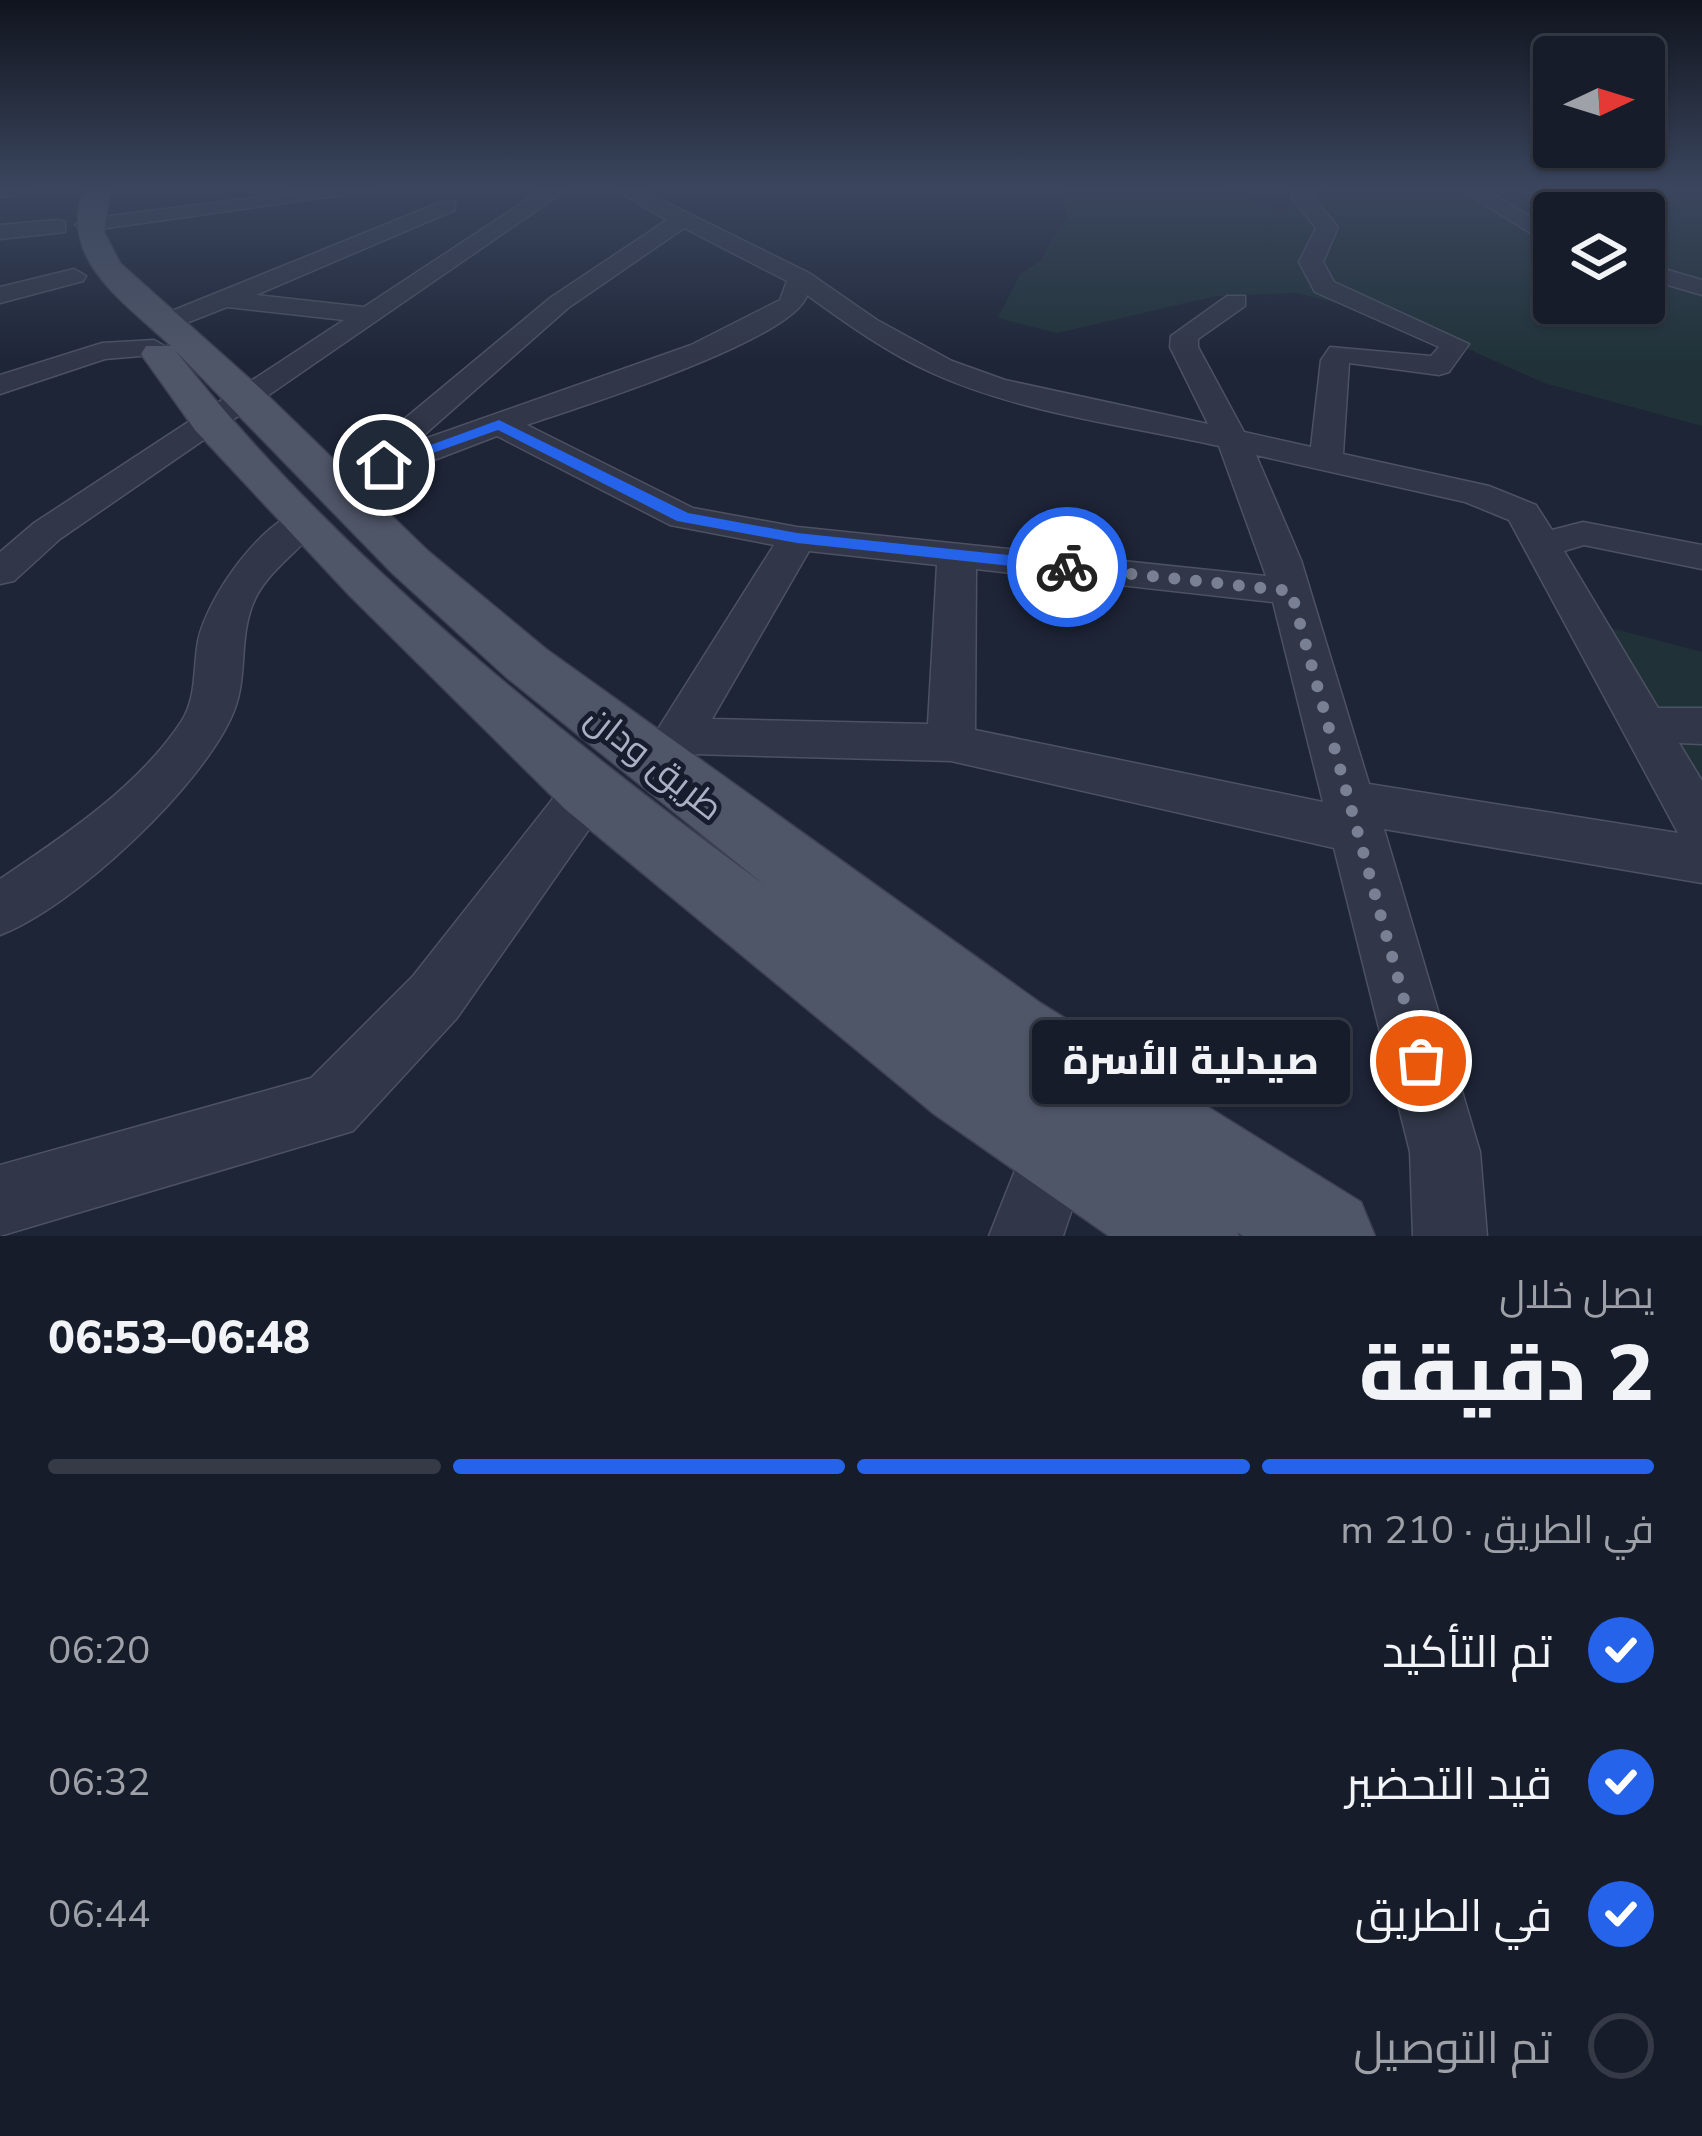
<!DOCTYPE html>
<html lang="ar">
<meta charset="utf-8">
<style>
:root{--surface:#161c29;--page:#1f2531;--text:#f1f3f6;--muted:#9ea1a8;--line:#353a46;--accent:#2563eb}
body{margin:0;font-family:"Nunito Sans",Cairo,sans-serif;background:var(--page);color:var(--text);direction:rtl;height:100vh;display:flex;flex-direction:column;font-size:45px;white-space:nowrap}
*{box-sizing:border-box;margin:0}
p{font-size:39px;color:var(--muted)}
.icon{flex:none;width:66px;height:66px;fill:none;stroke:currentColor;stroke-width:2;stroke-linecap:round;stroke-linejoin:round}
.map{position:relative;height:1236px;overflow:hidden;direction:ltr}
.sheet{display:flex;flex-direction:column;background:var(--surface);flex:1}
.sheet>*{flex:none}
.needle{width:78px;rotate:86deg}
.fabs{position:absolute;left:1533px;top:36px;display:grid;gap:24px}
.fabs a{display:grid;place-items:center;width:132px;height:132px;border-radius:12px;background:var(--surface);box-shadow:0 3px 9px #0004,0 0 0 3px var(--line);font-size:60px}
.pin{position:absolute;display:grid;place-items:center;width:102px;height:102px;color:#fff;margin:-51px;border:6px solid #fff;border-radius:50%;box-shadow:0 3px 12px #0007}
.courier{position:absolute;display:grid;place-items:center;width:120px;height:120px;margin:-60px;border:9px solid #2563eb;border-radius:50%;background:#fff;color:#222;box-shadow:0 3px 15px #0007}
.bubble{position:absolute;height:84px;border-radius:12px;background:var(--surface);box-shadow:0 3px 9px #0004,0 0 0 3px var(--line);font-size:39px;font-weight:800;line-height:84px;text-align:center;direction:rtl}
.head em{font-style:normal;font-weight:800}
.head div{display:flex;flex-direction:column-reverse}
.head{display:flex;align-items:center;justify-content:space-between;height:204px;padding:0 48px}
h1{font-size:78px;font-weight:800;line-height:90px}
.bar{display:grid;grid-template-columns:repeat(4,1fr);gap:18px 12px;align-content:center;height:144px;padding:0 48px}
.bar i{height:15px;border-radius:9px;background:var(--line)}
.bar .current{background:var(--accent)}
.bar p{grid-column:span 4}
ol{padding:0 48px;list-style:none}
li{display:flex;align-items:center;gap:36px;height:132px}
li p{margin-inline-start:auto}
li .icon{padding:12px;border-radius:50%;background:var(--accent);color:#fff;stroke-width:4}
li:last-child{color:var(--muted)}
li i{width:66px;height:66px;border:6px solid var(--line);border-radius:50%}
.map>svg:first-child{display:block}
</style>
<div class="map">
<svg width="1702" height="1236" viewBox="0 0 1702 1236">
<rect width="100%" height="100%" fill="#1e2537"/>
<path fill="#203238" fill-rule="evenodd" d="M1059,190H1223L1281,212L1332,190H1702V426L1544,383L1397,317L1296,293L1216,296L1057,333L998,318L1020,274L1040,261L1067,216ZM1554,213H1644V303H1554Z
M1611,628L1702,652V780L1686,773Z"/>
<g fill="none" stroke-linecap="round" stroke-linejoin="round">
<defs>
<path id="minor" d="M0,190H33L0,197Z
M315,190H376L86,231L75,225L86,219Z
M542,190H566L60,539L14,581L0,584V552L34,523L344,320L227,307L166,331L153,323L157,317L441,202H455V210L256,295L364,307Z
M615,190H641L809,273L877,320L952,361L1005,380L1208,424L1170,347L1171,336L1227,296H1245V306L1198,339V347L1244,432L1311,447L1321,360L1330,347L1431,356L1439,347L1315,292L1299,262L1316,228L1292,198L1294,190H1314L1312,197L1338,227L1323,262L1334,282L1469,344L1449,372L1439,375L1349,363L1343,454L1489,486L1536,505L1552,530L1583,522L1702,545V569L1584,545L1564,551L1658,708H1702V744L1679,743L1702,781V883L1384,829L1480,1152L1487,1236H1413L1410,1152L1334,848L951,761L692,754L685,766L668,772L651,766L644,753L651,740L774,545L670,525L497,436L345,494H321L315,487L321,480L373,458L368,452L373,445L550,298L667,220ZM684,228L787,281L780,300L691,345L416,442L568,308ZM807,295C847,324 888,353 932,373C1020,413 1125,425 1219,446L1266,576L797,527L693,508L527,425C577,408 794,340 807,295ZM1256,455L1465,502L1509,520L1678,833L1369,784L1301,560ZM809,551L937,565L928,724L712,719ZM976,569L1273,602L1323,802L975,730Z
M1462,190H1486L1554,231V248Z
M57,220L65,222V232L0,239V225Z
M1644,263L1702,280V295L1644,278Z
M74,269L86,276L83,281L0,303V287Z
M154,340L168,348L164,354L105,359L0,394V375L102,343Z
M305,509L323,520C304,548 274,565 257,595C237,633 249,673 234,711C205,784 73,908 0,935V879C64,836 138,787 181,722C197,698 193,668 198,641C207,598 261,520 305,509Z
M588,771L606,777L613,791L606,805L457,1018L353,1131L0,1236V1165L311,1078L413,976L570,777Z
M1059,1109L1083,1120L1094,1144L1063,1236H989L1035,1120Z"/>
<path id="major" d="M84,190H110L104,232L120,263L261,389L428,551L546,649L1039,1002L1361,1202L1375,1236H1243L1237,1232L1239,1236H1109L934,1114L565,809L349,595L195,430L141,354L146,346H171C127,304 57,260 84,190ZM174,349L392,573L506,677L766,886C559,734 332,552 174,349Z"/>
</defs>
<use href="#minor" stroke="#4c5263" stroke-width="3"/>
<use href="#major" stroke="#3b4151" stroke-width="3"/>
<use href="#minor" fill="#313748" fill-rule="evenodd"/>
<use href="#major" fill="#4f5668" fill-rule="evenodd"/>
</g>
<linearGradient id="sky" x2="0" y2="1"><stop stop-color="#10141e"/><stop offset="0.52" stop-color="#3b465e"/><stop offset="1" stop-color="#3b465e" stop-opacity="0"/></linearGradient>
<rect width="1702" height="363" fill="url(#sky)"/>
<path fill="#2563eb" d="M499,420L688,513L797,533L1067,561L1076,567L1067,572L797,543L677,521L498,430L390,468L376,465Z"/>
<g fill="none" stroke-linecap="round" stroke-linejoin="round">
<path stroke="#7a8093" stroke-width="12" stroke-dasharray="0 21.6" d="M1067,567L1291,591L1421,1061"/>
</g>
<g text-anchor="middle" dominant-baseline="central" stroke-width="10" stroke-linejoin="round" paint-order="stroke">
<g font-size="36" fill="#abb1c5" stroke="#171d2c">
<text transform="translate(654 763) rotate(38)">طريق ودان</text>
</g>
</g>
</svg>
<div class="fabs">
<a><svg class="needle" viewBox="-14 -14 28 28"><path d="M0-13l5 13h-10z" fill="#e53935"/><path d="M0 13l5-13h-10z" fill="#9ea1a8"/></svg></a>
<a><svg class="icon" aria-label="layers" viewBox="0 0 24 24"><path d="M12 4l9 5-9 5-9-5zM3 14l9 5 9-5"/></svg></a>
</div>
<div class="pin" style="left:1421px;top:1061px;background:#ea580c"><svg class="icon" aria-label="bag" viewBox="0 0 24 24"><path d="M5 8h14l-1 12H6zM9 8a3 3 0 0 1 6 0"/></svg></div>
<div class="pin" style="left:384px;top:465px;background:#1f2937"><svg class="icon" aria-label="home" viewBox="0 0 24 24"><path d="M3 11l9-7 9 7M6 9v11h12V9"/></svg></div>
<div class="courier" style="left:1067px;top:567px"><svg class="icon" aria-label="bike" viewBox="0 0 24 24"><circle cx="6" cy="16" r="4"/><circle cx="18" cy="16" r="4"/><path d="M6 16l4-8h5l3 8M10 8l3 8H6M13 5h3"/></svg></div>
<div class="bubble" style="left:1032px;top:1020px;width:318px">صيدلية الأسرة</div>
</div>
<section class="sheet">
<div class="head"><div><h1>2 دقيقة</h1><p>يصل خلال</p></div><em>06:48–06:53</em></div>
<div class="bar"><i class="current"></i><i class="current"></i><i class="current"></i><i></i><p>في الطريق · 210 m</p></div>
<ol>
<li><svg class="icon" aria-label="check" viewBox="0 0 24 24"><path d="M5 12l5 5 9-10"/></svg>تم التأكيد<p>06:20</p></li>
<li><svg class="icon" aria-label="check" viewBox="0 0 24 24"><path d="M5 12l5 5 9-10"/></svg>قيد التحضير<p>06:32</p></li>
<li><svg class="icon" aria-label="check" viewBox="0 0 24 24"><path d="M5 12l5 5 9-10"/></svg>في الطريق<p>06:44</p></li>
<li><i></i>تم التوصيل</li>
</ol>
</section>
